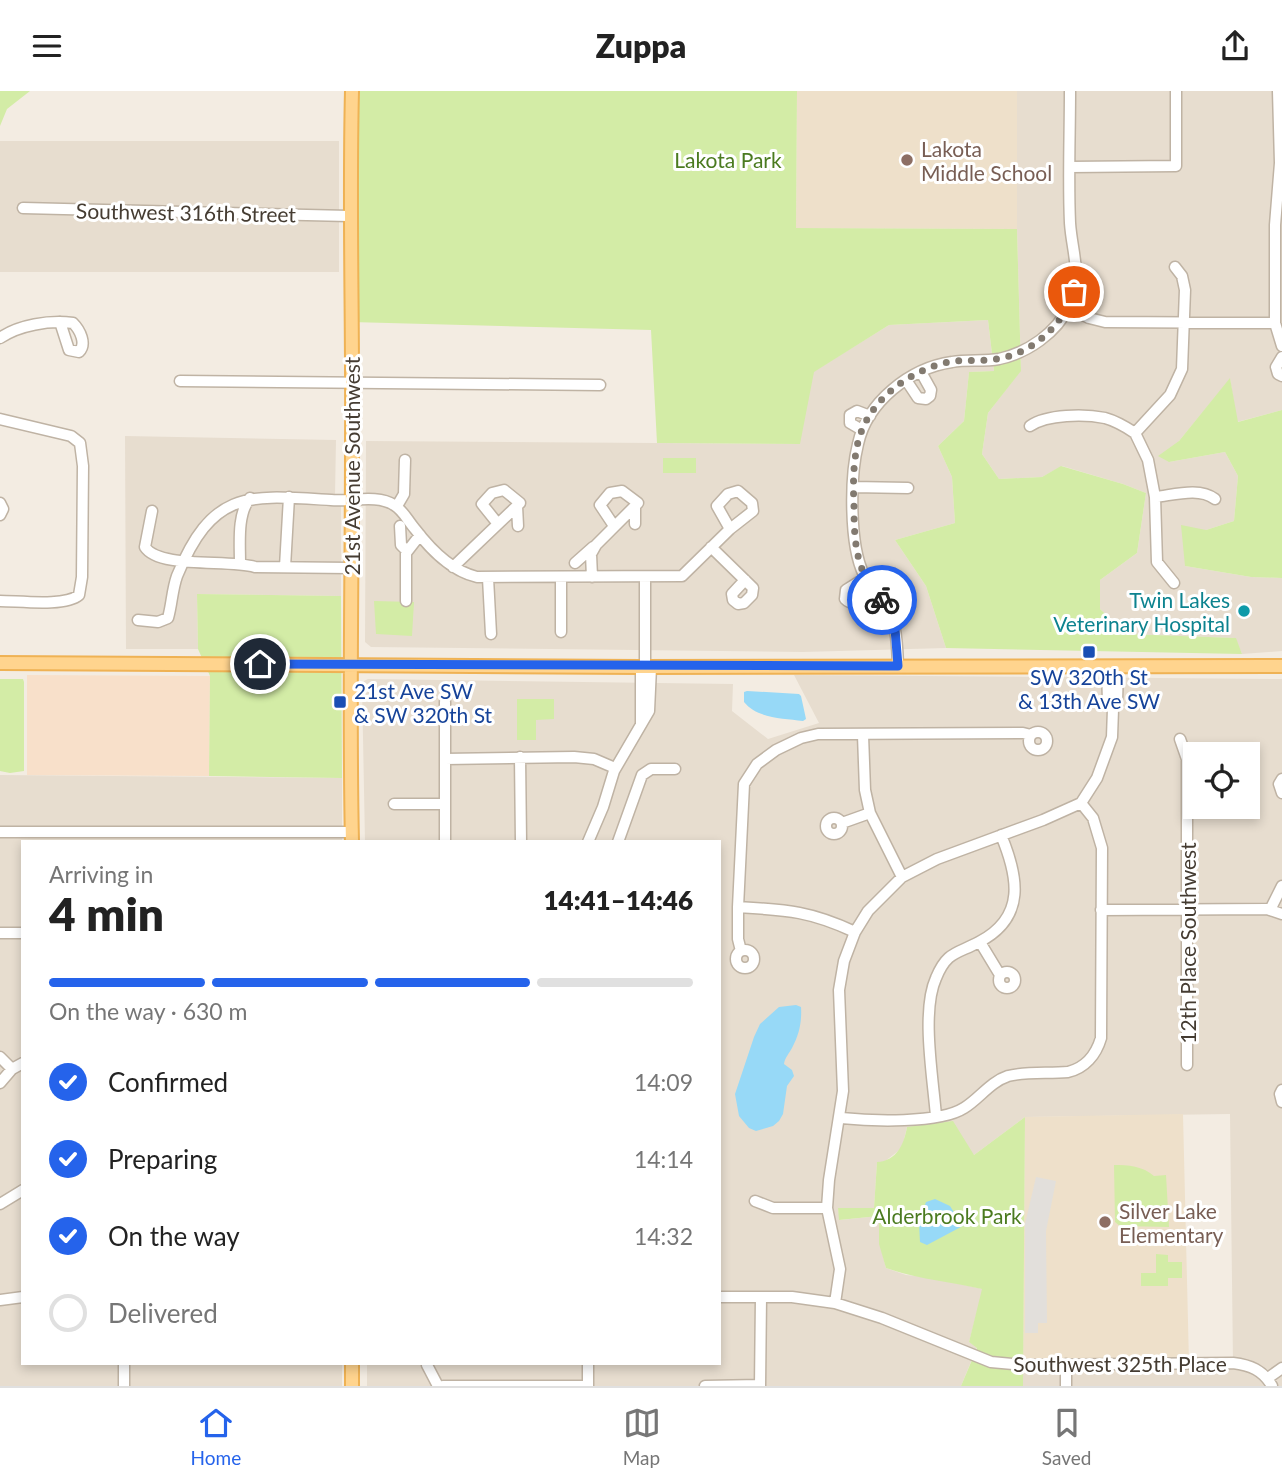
<!DOCTYPE html>
<meta charset="utf-8">
<style>
:root{--surface:#fff;--page:#f2f2f2;--text:#222;--muted:#767676;--line:#e0e0e0;--accent:#2563eb}
body{margin:0;font-family:Lato,sans-serif;background:var(--page);color:var(--text);height:100vh;display:flex;flex-direction:column;font-size:26px;white-space:nowrap}
*{box-sizing:border-box;margin:0}
p{font-size:23px;color:var(--muted)}
.icon{flex:none;width:38px;height:38px;fill:none;stroke:currentColor;stroke-width:2;stroke-linecap:round;stroke-linejoin:round}
.map{position:relative;flex:1;overflow:hidden}
.details{position:absolute;left:21px;top:749px;width:700px;height:525px;display:flex;flex-direction:column;background:var(--surface);border-radius:0px;box-shadow:0 4px 10px #0003}
.details>*{flex:none}
.buttons{position:absolute;left:1183px;top:651px;display:grid;gap:14px}
.buttons a{display:grid;place-items:center;width:77px;height:77px;border-radius:0px;background:var(--surface);box-shadow:0 4px 10px #0003;font-size:35px}
.pin{position:absolute;display:grid;place-items:center;width:60px;height:60px;color:#fff;margin:-30px;border:4px solid #fff;border-radius:50%;box-shadow:0 2px 7px #0007}
.courier{position:absolute;display:grid;place-items:center;width:70px;height:70px;margin:-35px;border:5px solid #2563eb;border-radius:50%;background:#fff;color:#222;box-shadow:0 2px 9px #0007}
.headline em{font-style:normal;font-weight:800}
.headline div{display:flex;flex-direction:column-reverse}
.headline{display:flex;align-items:center;justify-content:space-between;height:119px;padding:0 28px}
h1{font-size:46px;font-weight:800;line-height:52px}
.bar{display:grid;grid-template-columns:repeat(4,1fr);gap:10px 7px;align-content:center;height:84px;padding:0 28px}
.bar i{height:9px;border-radius:5px;background:var(--line)}
.bar .active{background:var(--accent)}
.bar p{grid-column:span 4}
ol{padding:0 28px;list-style:none}
li{display:flex;align-items:center;gap:21px;height:77px}
li p{margin-inline-start:auto}
li .icon{padding:7px;border-radius:50%;background:var(--accent);color:#fff;stroke-width:4}
li:last-child{color:var(--muted)}
li i{width:38px;height:38px;border:4px solid var(--line);border-radius:50%}
header{display:flex;justify-content:space-between;align-items:center;height:91px;padding:0 28px;background:var(--surface);font-size:32px;font-weight:800}
.tab-bar{display:flex;justify-content:space-around;align-items:center;height:98px;border-top:2px solid var(--line);background:var(--surface);font-size:19px;color:var(--muted)}
.tab-bar a{display:grid;justify-items:center;gap:4px}
.tab-bar .active{color:var(--accent)}
.map>svg:first-child{display:block}
</style>
<header><svg class="icon" aria-label="menu" viewBox="0 0 24 24"><path d="M4 6h16M4 12h16M4 18h16"/></svg>Zuppa<svg class="icon" aria-label="share" viewBox="0 0 24 24"><path d="M12 15V3M7 8l5-5 5 5M5 13v7h14v-7"/></svg></header>
<div class="map">
<svg width="1282" height="1295" viewBox="0 0 1282 1295">
<rect width="100%" height="100%" fill="#f3ece2"/>
<path fill="#e7ddcf" fill-rule="evenodd" d="M1017,0H1282V319L1237,331L1230,288L1179,350L1169,371L1225,361L1238,385L1234,430L1206,439L1185,475L1251,486L1282,487V560L1242,563L1235,547L1127,543L1100,518V489L1137,462L1146,402L1123,393L1062,375L1042,386L999,388L982,363L988,322L1021,279L1017,138Z
M0,50H339V181H0Z
M988,229L994,280L969,281L964,330L938,355L952,386L955,432L895,449L926,495L946,557L803,561L371,556L365,551L366,350L799,353L813,281L889,234Z
M125,345L336,349L335,404H341V505L197,503L198,558H126Z
M794,584L1282,588V1295H1023V1274L1233,1272L1230,1023L1025,1026L974,1064L907,1036L902,1057L884,1071H877L874,1117H838L840,1129L879,1125L880,1153L886,1177L906,1184L927,1186L983,1198L969,1251L977,1256L961,1295H367V1272H719V751H365L362,594L364,590L368,588L733,593L732,620L768,648L819,632ZM1195,663H1248V716H1195Z
M0,684L342,687V751H23V1272H342V1295H0Z"/>
<path fill="#f8e0ca" d="M27,584L210,585L209,685L27,684Z"/>
<path fill="#eee0ca" d="M797,0H1017V138L796,137Z
M1183,1023L1189,1272L1023,1274L1025,1026Z"/>
<path fill="#d3eca6" d="M0,0H30L7,18L0,35Z
M352,0H797L796,137L1017,138L1021,280L988,322L982,363L999,388L1042,386L1061,375L1123,393L1146,402L1137,462L1100,489V518L1127,543L1236,547L1242,563L946,557L926,495L895,449L955,432L952,386L938,355L964,330L969,281L994,280L988,229L889,234L814,281L800,353L657,352L651,239L351,231Z
M1230,287L1238,331L1282,319V487L1251,486L1185,475L1181,434L1206,439L1234,430L1238,385L1225,361L1169,371L1158,365L1179,350Z
M663,367H696V382H663Z
M197,503L341,505L342,687L209,685L210,585L198,558Z
M374,510L414,511L412,545L376,543Z
M0,588H23L24,591V680L10,682L0,680Z
M517,608H554V628L536,629V649H517Z
M1025,1026L1023,1295H961L977,1257L969,1251L982,1198C951,1191 917,1188 886,1177L879,1153V1125L839,1129L838,1117H874L877,1071C897,1070 904,1053 907,1036L953,1030L974,1064Z
M1114,1074C1128,1074 1143,1075 1154,1085L1166,1084L1169,1136L1120,1135L1115,1131Z
M1156,1163L1168,1164V1171H1182V1187H1168V1195H1141V1182H1156Z"/>
<path fill="#e2dfdb" d="M1036,1086L1056,1090L1046,1140L1047,1232H1038V1242H1025V1133Z"/>
<path fill="#97d9f7" d="M747,600L799,603L801,605L806,628L803,630C783,627 758,628 744,611V601Z
M796,914L801,916C802,931 799,944 792,957C789,963 785,966 784,973L792,979L794,985L787,995L783,1023L779,1030L773,1035L756,1040L749,1037L739,1025L735,1003L754,946L760,933L779,916Z
M935,1108L950,1115L955,1123L961,1124L968,1122L974,1129L927,1154L920,1151L919,1132L926,1111Z"/>
<g fill="none" stroke-linecap="round" stroke-linejoin="round">
<defs>
<path id="minor" d="M1278,0L1280,72L1275,134V232L1282,255
M1070,76L1176,75V0
M23,117L349,125
M1069,216L1089,227L1105,231L1275,232
M0,247C19,234 49,229 73,232C80,239 87,253 79,261L69,259L60,231
M1282,266L1276,276L1278,283L1282,285
M906,289L918,307L926,308L930,305L931,299L921,281
M180,290L600,294
M0,328L71,345L80,352L83,375L82,486L79,504C65,516 19,510 0,510
M1030,335C1047,323 1085,323 1105,327C1116,330 1126,336 1135,342
M862,339L850,332V324L857,320L870,325
M853,396L908,397
M1155,406C1174,404 1199,396 1215,408
M0,412L3,418L0,424
M397,415L404,403L405,369
M517,415L518,435
M635,416V433
M152,420L145,456C159,478 230,468 255,476L351,477
M400,435L401,454L407,460
M711,456L753,497L752,504L744,512L738,513L733,509L732,503L745,489
M240,472C240,452 237,423 250,407
M575,472L593,456
M285,476L289,406
M453,476L520,412L504,399L492,402L482,413L498,433
M561,486V541
M592,486L591,463L596,454L638,412L622,400L610,402L600,414L614,435
M488,487L491,543
M865,487L846,499L845,508C855,518 865,506 874,501
M1174,492L1157,471L1155,406L1148,369L1135,342L1170,304L1182,278L1185,199L1182,185L1175,176
M406,510V462L420,444
M138,529L158,531L168,527C172,513 172,499 177,485C213,398 248,404 331,409C350,411 377,403 394,414C403,419 408,430 415,438C431,459 451,480 477,486L682,485L730,438L753,420L752,412L738,400L728,403L717,415L730,438
M898,575C897,552 897,528 882,509C876,501 868,494 864,484C849,454 850,385 858,353C867,311 910,277 952,271C967,268 983,271 999,268C1027,262 1057,242 1069,215C1083,185 1072,162 1070,132C1068,88 1070,44 1070,0
M641,576V633
M645,576V486
M1107,576L1108,611L1113,618
M445,611V751
M1029 650a9 9 0 1 1 18 0a9 9 0 1 1-18 0Z
M863,644L865,699L870,722L902,786
M1180,648L1187,668V974
M520,666L521,751
M445,668L574,666L594,668L615,677
M1282,688L1279,693L1282,702
M1081,712L1097,687L1112,646L1113,618L1117,611L1118,576
M394,713H445
M826 735a8 8 0 1 1 16 0a8 8 0 1 1-16 0Z
M842,732L870,722
M0,741H352
M588,751L603,716L614,680L649,620L651,576
M618,751L642,684L651,678H675
M738,816C787,819 810,820 855,841
M1101,819L1267,818L1282,823
M1270,819L1282,795
M0,842H23
M980,851L1000,884
M736 868a9 9 0 1 1 18 0a9 9 0 1 1-18 0Z
M741,860L738,848V816L744,693L757,673L776,659L801,647L818,643L1023,642L1031,644
M999 889a8 8 0 1 1 16 0a8 8 0 1 1-16 0Z
M0,966L12,978
M0,992L12,978L23,972
M1282,999L1280,1003L1282,1011
M936,1025C933,987 921,920 936,887C947,860 957,863 979,851C1027,826 1018,785 1001,744
M841,1027C870,1030 939,1033 964,1017C980,1007 990,991 1008,985C1027,980 1049,983 1068,981C1085,977 1096,964 1101,947L1102,757L1093,727L1081,712
M755,1110L773,1117H827
M0,1113L23,1099
M719,1206H792L835,1212L882,1227L991,1271L1023,1274L1233,1272C1250,1274 1263,1279 1272,1295
M0,1209L23,1206
M835,1212L840,1178L827,1117L829,1089L843,1000L839,899L844,870L855,841L868,820L902,786L937,768L1043,729L1081,712
M1066,1273V1295
M427,1274L438,1295
M1268,1287L1282,1277
M124,1295V1272
M443,1295H588
M588,1295V1272
M705,1295L760,1294
M760,1295L761,1206"/>
<path id="major" d="M0,572L641,576L1282,575
M352,751C349,619 352,486 352,354C353,236 349,118 352,0
M352,1295V1272"/>
</defs>
<use href="#minor" stroke="#bfb3a4" stroke-width="13"/>
<use href="#major" stroke="#efb254" stroke-width="16"/>
<use href="#minor" stroke="#fff" stroke-width="10"/>
<use href="#major" stroke="#ffd48e" stroke-width="12"/>
</g>
<g fill="none" stroke-linecap="round" stroke-linejoin="round">
<path stroke="#827a70" stroke-width="7" stroke-dasharray="0 12.6" d="M882,509C856,483 854,451 854,415C853,394 853,372 858,351C868,310 909,279 949,271C965,268 981,271 997,268C1033,262 1062,235 1074,201"/>
<path stroke="#2563eb" stroke-width="9" d="M260,573L898,575L895,538L882,509"/>
</g>
<g fill="#8d6e63" stroke="#fff" stroke-width="2.5">
<circle cx="907" cy="69" r="7"/>
<circle cx="1105" cy="1131" r="7"/>
</g>
<circle fill="#0f9aa8" stroke="#fff" stroke-width="2.5" cx="1244" cy="520" r="7"/>
<g fill="#1a4fb4" stroke="#fff" stroke-width="2.5">
<rect x="1082" y="554" width="14" height="14" rx="3.5"/>
<rect x="333" y="604" width="14" height="14" rx="3.5"/>
</g>
<g text-anchor="middle" dominant-baseline="central" stroke-width="6" stroke-linejoin="round" paint-order="stroke">
<g font-size="21" fill="#785e54" stroke="#fff" text-anchor="start">
<text x="921" y="57">Lakota<tspan x="921" dy="24">Middle School</tspan></text>
<text x="1119" y="1119">Silver Lake<tspan x="1119" dy="24">Elementary</tspan></text>
</g>
<g font-size="21" fill="#4b7b20" stroke="#fff">
<text x="728" y="68">Lakota Park</text>
<text x="947" y="1124">Alderbrook Park</text>
</g>
<g font-size="21" fill="#453c32" stroke="#fff">
<text transform="translate(186 121) rotate(1)">Southwest 316th Street</text>
<text transform="translate(351 375) rotate(-90)">21st Avenue Southwest</text>
<text transform="translate(1187 852) rotate(-90)">12th Place Southwest</text>
<text x="1120" y="1272">Southwest 325th Place</text>
</g>
<g font-size="21" fill="#0d838f" stroke="#fff" text-anchor="end">
<text x="1230" y="508">Twin Lakes<tspan x="1230" dy="24">Veterinary Hospital</tspan></text>
</g>
<g font-size="21" fill="#164399" stroke="#fff">
<text x="1089" y="585">SW 320th St<tspan x="1089" dy="24">&amp; 13th Ave SW</tspan></text>
<text x="354" y="599" text-anchor="start">21st Ave SW<tspan x="354" dy="24">&amp; SW 320th St</tspan></text>
</g>
</g>
</svg>
<div class="buttons">
<a><svg class="icon" aria-label="locate" viewBox="0 0 24 24"><circle cx="12" cy="12" r="6"/><path d="M12 2v4M12 18v4M2 12h4M18 12h4"/></svg></a>
</div>
<div class="pin" style="left:1074px;top:201px;background:#ea580c"><svg class="icon" aria-label="bag" viewBox="0 0 24 24"><path d="M5 8h14l-1 12H6zM9 8a3 3 0 0 1 6 0"/></svg></div>
<div class="pin" style="left:260px;top:573px;background:#1f2937"><svg class="icon" aria-label="home" viewBox="0 0 24 24"><path d="M3 11l9-7 9 7M6 9v11h12V9"/></svg></div>
<div class="courier" style="left:882px;top:509px"><svg class="icon" aria-label="bike" viewBox="0 0 24 24"><circle cx="6" cy="16" r="4"/><circle cx="18" cy="16" r="4"/><path d="M6 16l4-8h5l3 8M10 8l3 8H6M13 5h3"/></svg></div>
<section class="details">
<div class="headline"><div><h1>4 min</h1><p>Arriving in</p></div><em>14:41–14:46</em></div>
<div class="bar"><i class="active"></i><i class="active"></i><i class="active"></i><i></i><p>On the way · 630 m</p></div>
<ol>
<li><svg class="icon" aria-label="check" viewBox="0 0 24 24"><path d="M5 12l5 5 9-10"/></svg>Confirmed<p>14:09</p></li>
<li><svg class="icon" aria-label="check" viewBox="0 0 24 24"><path d="M5 12l5 5 9-10"/></svg>Preparing<p>14:14</p></li>
<li><svg class="icon" aria-label="check" viewBox="0 0 24 24"><path d="M5 12l5 5 9-10"/></svg>On the way<p>14:32</p></li>
<li><i></i>Delivered</li>
</ol>
</section>
</div>
<nav class="tab-bar">
<a class="active"><svg class="icon" aria-label="home" viewBox="0 0 24 24"><path d="M3 11l9-7 9 7M6 9v11h12V9"/></svg>Home</a>
<a><svg class="icon" aria-label="map" viewBox="0 0 24 24"><path d="M3 6l6-2 6 2 6-2v14l-6 2-6-2-6 2zM9 4v14M15 6v14"/></svg>Map</a>
<a><svg class="icon" aria-label="saved" viewBox="0 0 24 24"><path d="M7 4h10v16l-5-4-5 4z"/></svg>Saved</a>
</nav>
